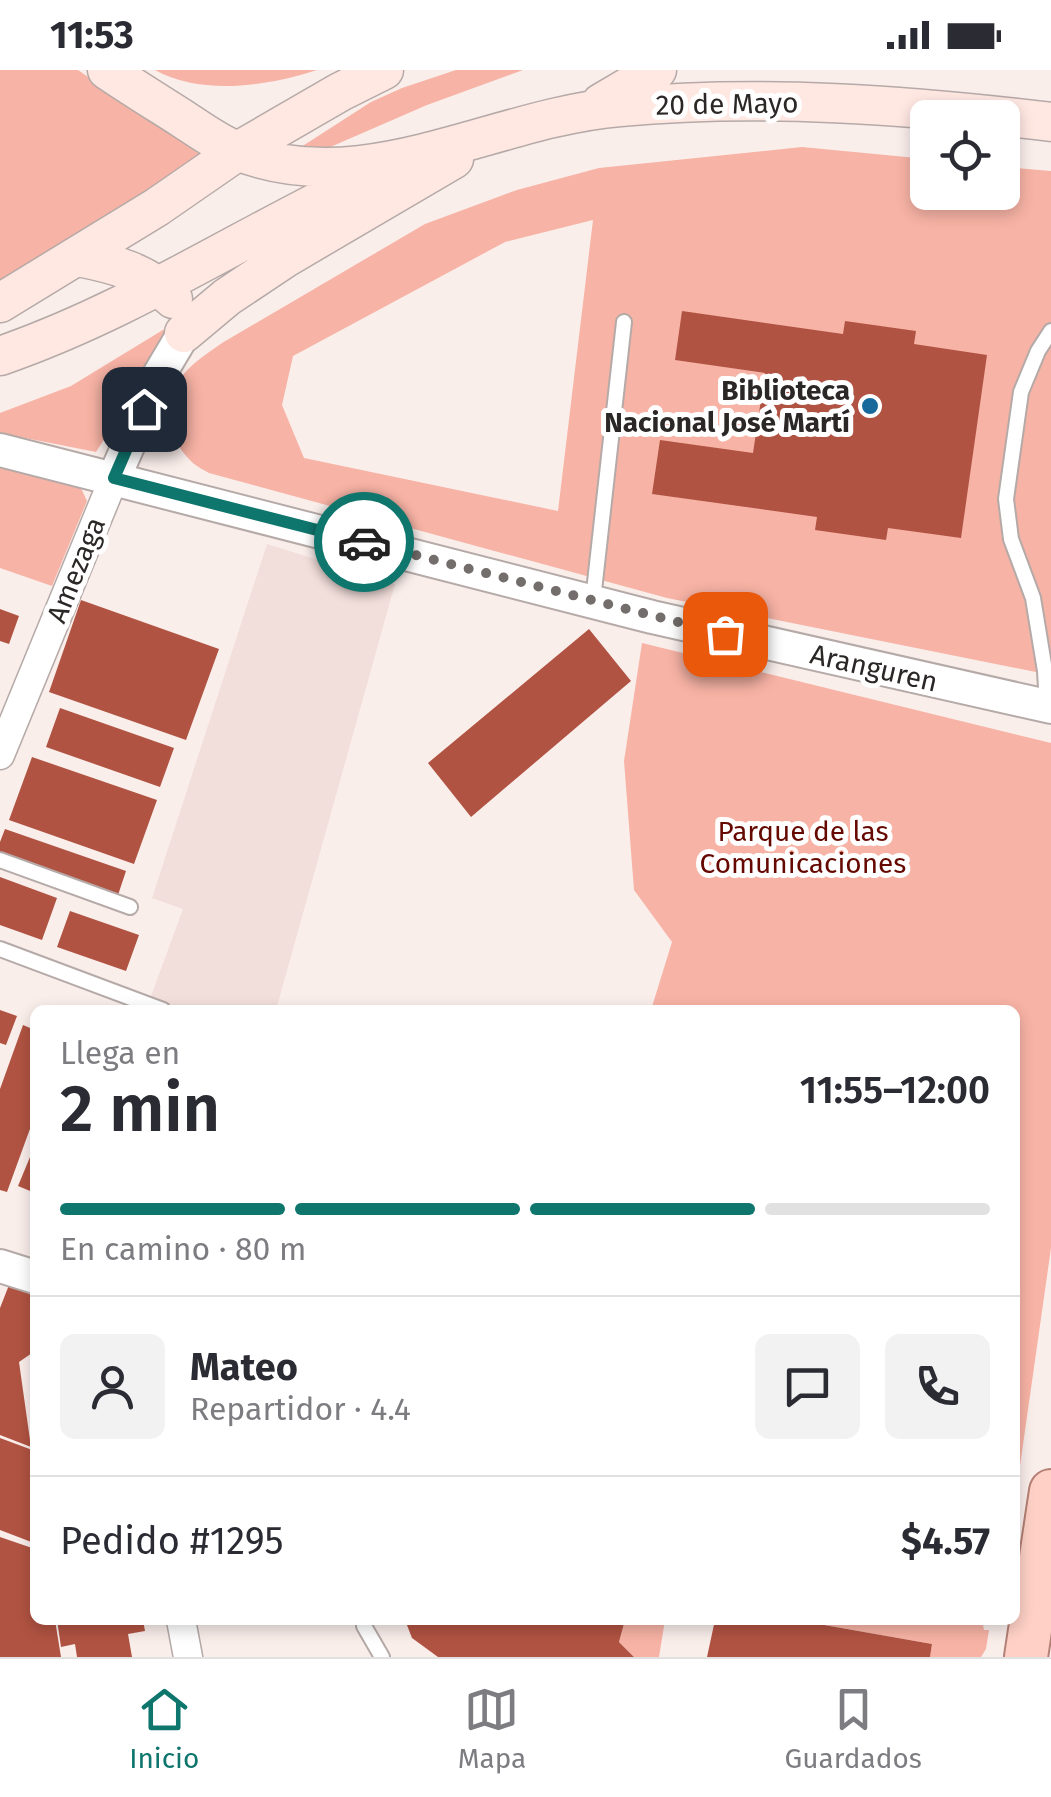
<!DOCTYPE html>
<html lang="es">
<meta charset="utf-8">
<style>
:root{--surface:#fff;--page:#f2f2f3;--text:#2b2b33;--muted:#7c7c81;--line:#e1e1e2;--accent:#0f766e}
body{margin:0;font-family:"Fira Sans",sans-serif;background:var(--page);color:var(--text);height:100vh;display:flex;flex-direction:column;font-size:38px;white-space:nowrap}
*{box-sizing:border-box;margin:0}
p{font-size:32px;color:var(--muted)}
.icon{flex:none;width:55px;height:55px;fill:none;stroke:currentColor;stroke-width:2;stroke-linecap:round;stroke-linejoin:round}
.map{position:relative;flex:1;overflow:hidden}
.drawer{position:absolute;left:30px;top:935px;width:990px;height:620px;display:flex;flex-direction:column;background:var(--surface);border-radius:15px;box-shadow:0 5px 15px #0003}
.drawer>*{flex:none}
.buttons{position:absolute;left:910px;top:30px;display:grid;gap:20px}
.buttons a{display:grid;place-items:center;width:110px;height:110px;border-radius:15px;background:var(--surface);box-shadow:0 5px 15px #0003;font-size:50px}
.pin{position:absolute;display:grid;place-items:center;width:85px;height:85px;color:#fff;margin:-42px;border-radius:20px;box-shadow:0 5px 15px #0006}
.courier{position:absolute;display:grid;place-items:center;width:100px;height:100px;margin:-50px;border:8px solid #0f766e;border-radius:50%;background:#fff;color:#222;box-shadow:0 2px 12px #0007}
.overview em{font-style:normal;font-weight:600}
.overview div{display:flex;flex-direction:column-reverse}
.overview{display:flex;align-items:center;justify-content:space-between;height:170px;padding:0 30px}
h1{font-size:65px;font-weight:600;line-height:75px}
.bar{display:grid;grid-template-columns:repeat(4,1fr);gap:15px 10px;align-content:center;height:120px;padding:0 30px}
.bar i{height:12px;border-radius:8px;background:var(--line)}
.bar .current{background:var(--accent)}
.bar p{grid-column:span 4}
.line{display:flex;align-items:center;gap:25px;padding:0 30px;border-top:2px solid var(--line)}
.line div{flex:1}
.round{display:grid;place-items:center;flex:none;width:105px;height:105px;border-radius:15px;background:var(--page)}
.status{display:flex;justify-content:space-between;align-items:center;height:70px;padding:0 50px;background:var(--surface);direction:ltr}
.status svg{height:28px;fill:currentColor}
.tab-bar{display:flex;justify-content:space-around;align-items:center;height:140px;border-top:2px solid var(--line);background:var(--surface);font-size:28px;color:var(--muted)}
.tab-bar a{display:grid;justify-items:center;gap:5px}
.tab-bar .current{color:var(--accent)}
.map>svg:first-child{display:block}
</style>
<div class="status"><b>11:53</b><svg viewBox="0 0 49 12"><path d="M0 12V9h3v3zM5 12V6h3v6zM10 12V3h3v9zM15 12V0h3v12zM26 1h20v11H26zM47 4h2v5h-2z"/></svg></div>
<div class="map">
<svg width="1051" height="1587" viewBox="0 0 1051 1587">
<rect width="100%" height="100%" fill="#faeeeb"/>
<path fill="#f2deda" d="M267,474L395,514L276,940H146L183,839L152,828Z"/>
<path fill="#f7b3a5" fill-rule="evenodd" d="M0,0H78L205,88L0,219Z
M155,0H317C268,16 201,26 155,0Z
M456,0H523L427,35L328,78L298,79L371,32L402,18Z
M802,77L927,89L928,122H1002L1003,97L1051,101V605L667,528L209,403C202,399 194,395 189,389C168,369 164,334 180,309C191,293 207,284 222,273L425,154L517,120L599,98ZM593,150L558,441L304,388L282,335L293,286L505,172Z
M171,255L173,262L96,382L0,363V343L71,316Z
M0,390L80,416L87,431L52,516L0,498Z
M642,573L1051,673V1178L1016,1424L1015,940H651L672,872L634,820L624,691Z
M625,1550H665L659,1587H634L619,1572Z
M796,1550H982L984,1560H989L986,1579L981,1587H930L932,1574Z"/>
<path fill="#b15342" d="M682,241L843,264L845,251L916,261L914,274L987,285L961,468L888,458L886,470L815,460L817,447L652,424L660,370L753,383L765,303L675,290Z
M81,530L219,579L186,670L49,622Z
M0,539L19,546L9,574L0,571Z
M589,559L631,611L471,747L428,693Z
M60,638L174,678L160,717L46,677Z
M32,687L157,730L134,794L9,750Z
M5,759L126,801L118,825L0,784V772Z
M0,807L57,828L42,870L0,855Z
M70,841L139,865L126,901L57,877Z
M0,940L17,946L6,975L0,973Z
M23,955L35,960V1045L7,1122L0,1120V1019Z
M35,1075V1123L18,1116Z
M9,1215L35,1225V1281L19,1292L31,1377L0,1365V1238Z
M0,1368L35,1381L34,1473L0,1460Z
M0,1467L35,1479V1550H55L61,1587H0Z
M57,1550H143L145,1561L128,1564L132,1587H77L75,1574L61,1577Z
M405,1550H625L619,1572L634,1587H438L412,1568Z
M715,1550H796L932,1574L930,1587H707Z"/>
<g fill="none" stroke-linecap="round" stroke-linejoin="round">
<defs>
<path id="service" d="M593,530L624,252
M1047,636L1045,601L1033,528L1011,469L1006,429L1021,322L1038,281L1051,261
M0,790L130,837
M0,879L163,940
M364,1550V1556L382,1587"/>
<path id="minor" d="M0,685L114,408
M181,1550L188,1587"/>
<path id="tertiary" d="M0,380L652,547L1051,637
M114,408L159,305L184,263
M0,1196L35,1207"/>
<path id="secondary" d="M107,0C132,17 158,33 183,49C200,60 216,72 235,80C361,133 494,47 620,37C763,24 909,35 1051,52
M601,33L657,0
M78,187C114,194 146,202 173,229
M0,233L157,137L238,81L340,22L384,0
M184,263L227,227L287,187L454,89
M0,286C134,240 252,160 380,101"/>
<path id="primary" d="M1026,1587L1051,1421"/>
</defs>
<use href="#service" stroke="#b5aaa7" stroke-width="18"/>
<use href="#minor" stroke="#b5aaa7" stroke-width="31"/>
<use href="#tertiary" stroke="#b5aaa7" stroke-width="36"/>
<use href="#secondary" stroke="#b5aaa7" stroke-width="41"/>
<use href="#primary" stroke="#b48075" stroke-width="46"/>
<use href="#service" stroke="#fff" stroke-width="14"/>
<use href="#minor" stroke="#fff" stroke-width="28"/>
<use href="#tertiary" stroke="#fff" stroke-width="32"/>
<use href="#secondary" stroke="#ffe7e2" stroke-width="38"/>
<use href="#primary" stroke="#fed0c6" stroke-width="42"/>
</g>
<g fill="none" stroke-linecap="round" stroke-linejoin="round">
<path stroke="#736d6b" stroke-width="10" stroke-dasharray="0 18" d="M364,472L725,564"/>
<path stroke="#0f766e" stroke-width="12" d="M144,339L114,408L364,472"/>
</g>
<circle fill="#18699b" stroke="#fff" stroke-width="4" cx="870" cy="336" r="10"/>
<g text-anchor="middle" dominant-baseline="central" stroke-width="10" stroke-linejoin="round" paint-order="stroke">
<g font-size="28" fill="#2b2726" stroke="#fff">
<text transform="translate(727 34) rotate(-1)">20 de Mayo</text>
<text transform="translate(76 500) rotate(-68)">Amezaga</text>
<text transform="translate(874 598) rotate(13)">Aranguren</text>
</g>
<g font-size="28" font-weight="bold" fill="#2b2726" stroke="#fff" text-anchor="end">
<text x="850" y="320">Biblioteca<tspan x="850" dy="32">Nacional José Martí</tspan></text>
</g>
<g font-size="28" fill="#650800" stroke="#fff">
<text x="803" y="761">Parque de las<tspan x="803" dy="32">Comunicaciones</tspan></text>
</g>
</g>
</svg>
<div class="buttons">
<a><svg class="icon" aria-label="locate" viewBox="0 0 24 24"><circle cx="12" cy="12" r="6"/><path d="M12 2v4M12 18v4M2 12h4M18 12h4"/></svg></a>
</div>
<div class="pin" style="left:725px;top:564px;background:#ea580c"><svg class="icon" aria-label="bag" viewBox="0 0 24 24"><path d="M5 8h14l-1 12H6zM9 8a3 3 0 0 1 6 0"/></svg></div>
<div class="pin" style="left:144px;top:339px;background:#1f2937"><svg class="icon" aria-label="home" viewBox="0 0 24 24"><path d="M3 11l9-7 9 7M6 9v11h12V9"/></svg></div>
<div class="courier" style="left:364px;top:472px"><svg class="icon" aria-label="car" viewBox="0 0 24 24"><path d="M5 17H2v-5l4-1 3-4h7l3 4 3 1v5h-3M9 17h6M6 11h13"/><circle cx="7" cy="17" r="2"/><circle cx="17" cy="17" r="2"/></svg></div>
<section class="drawer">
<div class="overview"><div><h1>2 min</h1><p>Llega en</p></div><em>11:55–12:00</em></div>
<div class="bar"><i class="current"></i><i class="current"></i><i class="current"></i><i></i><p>En camino · 80 m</p></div>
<div class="line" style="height:180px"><a class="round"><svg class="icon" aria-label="person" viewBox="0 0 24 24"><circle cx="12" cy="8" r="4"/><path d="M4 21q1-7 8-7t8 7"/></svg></a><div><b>Mateo</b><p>Repartidor · 4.4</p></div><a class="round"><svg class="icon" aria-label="chat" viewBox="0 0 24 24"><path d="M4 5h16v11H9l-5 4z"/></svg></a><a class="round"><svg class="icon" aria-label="phone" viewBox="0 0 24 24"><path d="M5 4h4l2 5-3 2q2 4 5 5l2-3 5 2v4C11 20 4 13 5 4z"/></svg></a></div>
<div class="line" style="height:130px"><div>Pedido #1295</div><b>$4.57</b></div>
</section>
</div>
<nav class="tab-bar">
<a class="current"><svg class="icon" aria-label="home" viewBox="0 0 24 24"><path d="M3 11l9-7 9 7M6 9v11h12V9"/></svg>Inicio</a>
<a><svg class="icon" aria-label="map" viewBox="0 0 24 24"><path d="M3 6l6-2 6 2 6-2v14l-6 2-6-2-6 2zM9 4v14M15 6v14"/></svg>Mapa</a>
<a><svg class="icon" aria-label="saved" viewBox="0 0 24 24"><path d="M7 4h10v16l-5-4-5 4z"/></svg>Guardados</a>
</nav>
